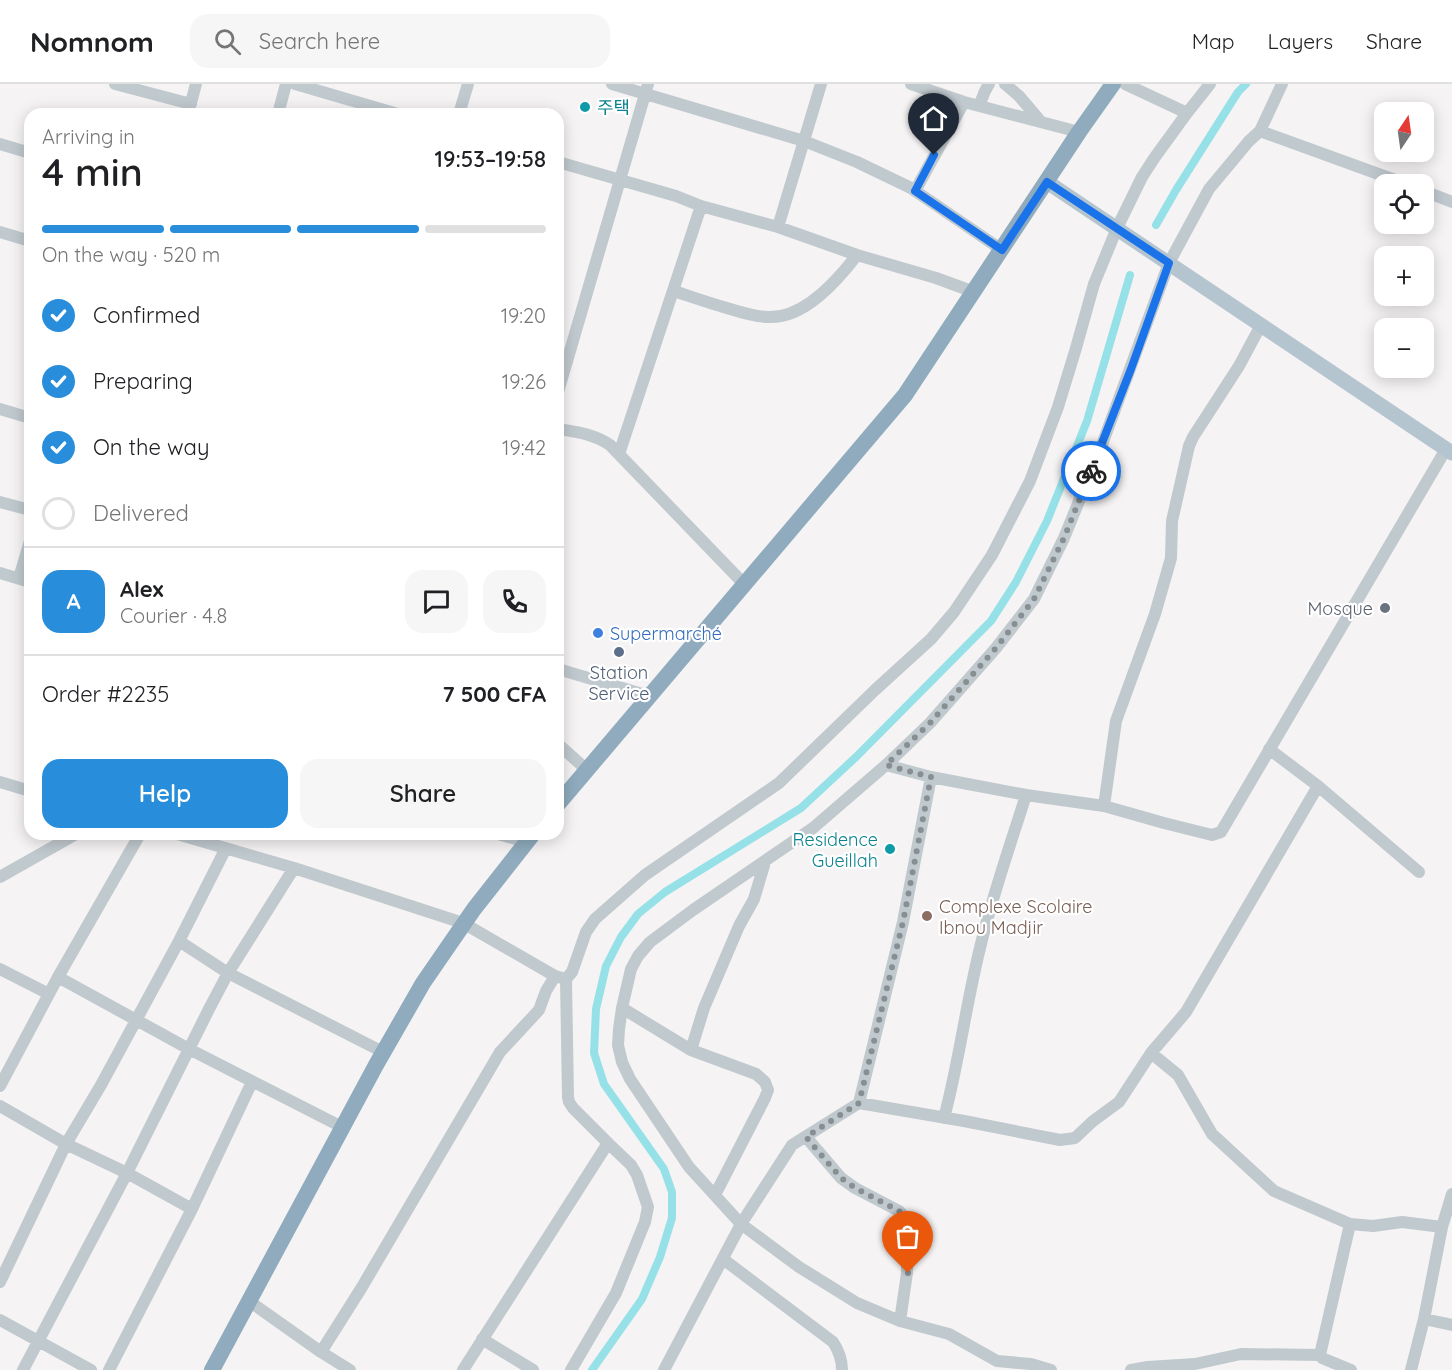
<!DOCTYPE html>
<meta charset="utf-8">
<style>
:root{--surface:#fff;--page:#f6f6f6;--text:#202124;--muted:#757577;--line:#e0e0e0;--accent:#288dda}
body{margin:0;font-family:Quicksand,"Noto Sans KR",sans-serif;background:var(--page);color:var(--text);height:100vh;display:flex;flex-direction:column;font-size:22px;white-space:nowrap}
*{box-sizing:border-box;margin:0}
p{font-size:20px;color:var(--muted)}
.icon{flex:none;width:33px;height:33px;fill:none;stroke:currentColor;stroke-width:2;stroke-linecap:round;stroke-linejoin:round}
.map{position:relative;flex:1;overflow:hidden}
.drawer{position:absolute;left:24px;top:24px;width:540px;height:732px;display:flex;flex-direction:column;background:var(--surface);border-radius:18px;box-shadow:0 3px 15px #0003}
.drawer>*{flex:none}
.needle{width:39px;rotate:13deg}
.buttons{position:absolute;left:1374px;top:18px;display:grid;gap:12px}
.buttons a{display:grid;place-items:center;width:60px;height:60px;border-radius:12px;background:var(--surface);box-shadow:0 3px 15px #0003;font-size:30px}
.pin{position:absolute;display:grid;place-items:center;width:51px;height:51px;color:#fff;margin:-62px -26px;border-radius:50% 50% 50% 0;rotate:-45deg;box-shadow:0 0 6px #0007}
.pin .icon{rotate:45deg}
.courier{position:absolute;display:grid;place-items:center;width:60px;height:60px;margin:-30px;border:4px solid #1a73e8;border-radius:50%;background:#fff;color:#222;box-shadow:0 2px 8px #0007}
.headline em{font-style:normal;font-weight:600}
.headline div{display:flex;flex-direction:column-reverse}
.headline{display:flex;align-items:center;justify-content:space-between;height:102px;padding:0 18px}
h1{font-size:39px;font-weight:600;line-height:45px}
.bar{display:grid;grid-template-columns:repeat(4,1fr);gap:9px 6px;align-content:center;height:72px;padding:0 18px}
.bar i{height:8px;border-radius:4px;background:var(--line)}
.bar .current{background:var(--accent)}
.bar p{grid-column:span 4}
.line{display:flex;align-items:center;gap:15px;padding:0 18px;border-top:2px solid var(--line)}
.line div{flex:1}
.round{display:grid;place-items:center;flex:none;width:63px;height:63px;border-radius:18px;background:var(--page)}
ol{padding:0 18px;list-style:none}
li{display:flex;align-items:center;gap:18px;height:66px}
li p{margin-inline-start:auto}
li .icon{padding:6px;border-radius:50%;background:var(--accent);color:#fff;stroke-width:4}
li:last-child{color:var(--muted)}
li i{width:33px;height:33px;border:3px solid var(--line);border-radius:50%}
.primary-button{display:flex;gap:12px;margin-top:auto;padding:12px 18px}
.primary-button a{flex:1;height:69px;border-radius:18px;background:var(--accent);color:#fff;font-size:24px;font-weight:600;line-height:69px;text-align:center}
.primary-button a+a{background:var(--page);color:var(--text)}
header{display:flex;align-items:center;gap:36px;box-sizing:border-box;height:84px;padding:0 30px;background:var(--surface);border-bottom:2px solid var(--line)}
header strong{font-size:28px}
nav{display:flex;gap:33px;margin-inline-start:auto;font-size:21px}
.search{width:420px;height:54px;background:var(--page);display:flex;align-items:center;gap:15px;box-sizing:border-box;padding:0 21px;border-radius:18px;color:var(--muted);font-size:22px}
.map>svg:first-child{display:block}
</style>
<header>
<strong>Nomnom</strong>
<div class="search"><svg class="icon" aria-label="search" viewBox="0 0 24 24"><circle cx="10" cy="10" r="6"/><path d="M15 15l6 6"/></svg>Search here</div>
<nav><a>Map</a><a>Layers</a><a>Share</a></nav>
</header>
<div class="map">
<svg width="1452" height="1286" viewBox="0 0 1452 1286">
<rect width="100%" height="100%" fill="#f5f3f3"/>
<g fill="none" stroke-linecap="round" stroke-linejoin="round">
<path stroke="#96e1e8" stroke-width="8" d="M1156,141L1176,106L1238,8L1246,0
M592,1286L642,1215L660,1173L672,1134V1108L664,1085L604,1000L594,969L596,925L606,882L621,853L638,830L665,808L801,724L856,673L991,537L1016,498L1047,437L1087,337L1130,191"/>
<path stroke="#c0c9ce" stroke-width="12" d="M115,0L191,20
M295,0L398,30
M612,0L804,57L857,78L911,104L1002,166
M911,0L964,18L1079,48
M1005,0L1019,12L1041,38
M1125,0L1187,29
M979,22L985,7L989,0
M188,30L196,0
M278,30L286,0
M459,30L468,0
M1260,47L1406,100
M0,60L30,69
M558,78L676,112L701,122L778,143L857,171L936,194L974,208
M915,107L964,18
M1424,107L1452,118
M778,143L821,0
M0,148L30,157
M674,207C692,213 709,219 727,224C740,228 755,233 768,233C804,235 837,197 857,171
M558,308L648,0
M0,325L30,334
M558,345C577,348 594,350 610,361L745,501
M619,370L701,122
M0,418L30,426
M0,489L30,498
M19,494L30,457
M558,585L649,612
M558,660L587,686
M1269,665L1318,702L1419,788
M886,681L931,693L1026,711
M0,698L30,707
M1104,722L1116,637L1155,530L1171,474L1172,437L1189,362L1193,353L1239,282L1261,241
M177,750L294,784L463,839L555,892L562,894
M498,750L526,758
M0,793L76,750
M179,857L228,889L383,968
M0,885L49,910
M58,893L189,965L342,1043
M622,924L691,966L756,990L765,998L768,1006L765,1014L715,1111
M691,966L704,924L739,842L754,815L765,778
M1151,969L1178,991L1212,1050L1274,1107L1350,1140L1373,1142L1402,1138L1442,1143
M0,1002L58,893L140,750
M859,1019L903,838L931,693
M0,1022L66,1060L127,1089L192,1125
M944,1034C959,978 966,920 980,864C992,812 1010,762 1026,711L1104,722L1164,739L1212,751L1221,748L1446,365
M806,1053L841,1094L855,1104L899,1127L908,1137L907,1189L900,1237
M723,1175L833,1258C839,1267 842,1275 842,1286
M0,1198L66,1060L101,1001L179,857L226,764
M249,1217L321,1268L350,1286
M1424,1235L1452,1241
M0,1236L91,1286
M482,1255L533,1286
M321,1268L362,1203L500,968L539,926L546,907L555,892
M1320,1271L1350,1140
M23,1286L127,1089L209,925L228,889L294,784
M109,1286L192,1125L252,998
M463,1286L608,1059
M571,1286L616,1209L645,1138L648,1123L637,1091L631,1081L608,1059L573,1024L569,1018L568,1013L566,895L572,888L586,848L595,835L645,791L779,699L875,606L931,555L954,528L992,471L1030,397L1058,323L1076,264L1094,200L1117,144L1142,93L1155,73L1187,29L1210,0
M664,1286L741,1140L792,1061L859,1019L964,1037L1060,1056L1075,1054L1093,1037L1119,1018L1151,969L1186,928L1318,702
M1051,1286L1031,1280L997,1277L949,1250L900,1237L857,1219L799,1183L741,1140L689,1083L630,995L622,978L618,961L619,945L622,924L631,885L638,872L650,858L693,826L813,744L886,681L930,639L996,564L1034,515L1064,454L1103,358L1169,179L1209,105L1249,57L1260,47L1282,0
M1131,1286L1148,1283L1195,1280L1241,1270L1320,1271L1322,1274L1351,1286
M1411,1286L1424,1235L1442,1143L1452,1110"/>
<path stroke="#b5c5cf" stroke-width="15" d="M1047,98L1452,369"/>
<path stroke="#8fabbd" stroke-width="16" d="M558,720L905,311L1079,48L1113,0
M212,1286L376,981L423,899L474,825L533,750"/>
</g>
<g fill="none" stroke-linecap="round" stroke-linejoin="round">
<path stroke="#878f93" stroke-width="6" stroke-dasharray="0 10.8" d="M908,1189V1137L899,1127L855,1104L841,1094L806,1053L859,1019L903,838L931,693L886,681L930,639L996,564L1034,515L1064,454L1091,387"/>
<path stroke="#1a73e8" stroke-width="8" d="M934,71L915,107L1002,166L1047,98L1169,179L1131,285L1091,387"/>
</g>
<g fill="#0f9aa8" stroke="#fff" stroke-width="2">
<circle cx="585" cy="23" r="6"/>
<circle cx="890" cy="765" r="6"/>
</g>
<circle fill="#6b7280" stroke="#fff" stroke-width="2" cx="1385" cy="524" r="6"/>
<circle fill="#3f7fe0" stroke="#fff" stroke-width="2" cx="598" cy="549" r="6"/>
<circle fill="#5c6f8a" stroke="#fff" stroke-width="2" cx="619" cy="568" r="6"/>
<circle fill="#8d6e63" stroke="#fff" stroke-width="2" cx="927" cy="832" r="6"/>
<g text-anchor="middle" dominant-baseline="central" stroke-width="4.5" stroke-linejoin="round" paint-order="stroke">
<g font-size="18" fill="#0d838f" stroke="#fff" text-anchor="start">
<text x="597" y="23">주택</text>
<text x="878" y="755" text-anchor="end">Residence<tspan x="878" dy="21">Gueillah</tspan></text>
</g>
<g font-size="18" fill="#5b616d" stroke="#fff" text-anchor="end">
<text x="1373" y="524">Mosque</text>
</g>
<g font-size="18" fill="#366cbe" stroke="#fff" text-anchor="start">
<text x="610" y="549">Supermarché</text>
</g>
<g font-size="18" fill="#4e5e75" stroke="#fff">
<text x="619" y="588">Station<tspan x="619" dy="21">Service</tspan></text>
</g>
<g font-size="18" fill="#785e54" stroke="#fff" text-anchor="start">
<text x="939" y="822">Complexe Scolaire<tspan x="939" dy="21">Ibnou Madjir</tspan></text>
</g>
</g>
</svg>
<div class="buttons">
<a><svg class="needle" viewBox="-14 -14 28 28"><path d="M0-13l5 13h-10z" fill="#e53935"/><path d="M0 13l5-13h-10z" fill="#757577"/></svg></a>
<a><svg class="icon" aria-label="locate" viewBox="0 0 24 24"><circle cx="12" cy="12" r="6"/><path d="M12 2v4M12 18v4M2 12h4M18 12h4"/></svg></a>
<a>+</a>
<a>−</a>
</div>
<div class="pin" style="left:908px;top:1189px;background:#ea580c"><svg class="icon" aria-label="bag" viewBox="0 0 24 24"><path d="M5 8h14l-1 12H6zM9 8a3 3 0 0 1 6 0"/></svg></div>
<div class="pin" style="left:934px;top:71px;background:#1f2937"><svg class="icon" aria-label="home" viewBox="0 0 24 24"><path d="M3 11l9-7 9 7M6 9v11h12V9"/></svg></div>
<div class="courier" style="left:1091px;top:387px"><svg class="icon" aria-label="bike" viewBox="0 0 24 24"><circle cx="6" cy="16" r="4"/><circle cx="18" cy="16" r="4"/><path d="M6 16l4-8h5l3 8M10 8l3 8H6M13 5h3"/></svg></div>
<section class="drawer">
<div class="headline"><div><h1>4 min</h1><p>Arriving in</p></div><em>19:53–19:58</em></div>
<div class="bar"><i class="current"></i><i class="current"></i><i class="current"></i><i></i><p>On the way · 520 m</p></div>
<ol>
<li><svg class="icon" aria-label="check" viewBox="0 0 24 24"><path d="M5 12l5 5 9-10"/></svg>Confirmed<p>19:20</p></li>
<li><svg class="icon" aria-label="check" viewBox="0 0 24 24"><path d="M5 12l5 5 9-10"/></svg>Preparing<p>19:26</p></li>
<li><svg class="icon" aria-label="check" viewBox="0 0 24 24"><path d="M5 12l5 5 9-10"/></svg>On the way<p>19:42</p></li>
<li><i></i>Delivered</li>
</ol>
<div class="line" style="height:108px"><b class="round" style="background:var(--accent);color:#fff">A</b><div><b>Alex</b><p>Courier · 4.8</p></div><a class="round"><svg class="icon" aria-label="chat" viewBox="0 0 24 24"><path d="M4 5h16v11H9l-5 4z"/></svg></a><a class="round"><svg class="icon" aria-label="phone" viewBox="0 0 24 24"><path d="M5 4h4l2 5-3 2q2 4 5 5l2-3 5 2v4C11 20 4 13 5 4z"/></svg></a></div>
<div class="line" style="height:78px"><div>Order #2235</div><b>7 500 CFA</b></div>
<div class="primary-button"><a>Help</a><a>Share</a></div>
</section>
</div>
